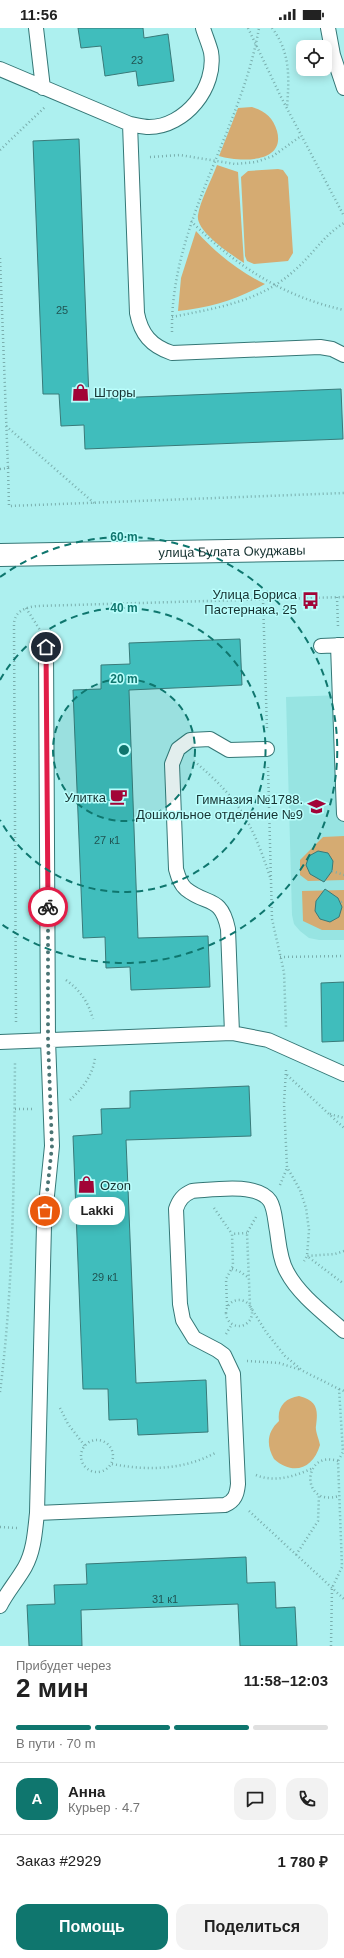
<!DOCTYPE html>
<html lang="ru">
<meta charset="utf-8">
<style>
:root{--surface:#fff;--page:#f2f2f2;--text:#222;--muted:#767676;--line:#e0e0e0;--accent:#0f766e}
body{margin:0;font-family:Arial,sans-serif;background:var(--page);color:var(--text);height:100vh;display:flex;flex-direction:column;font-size:15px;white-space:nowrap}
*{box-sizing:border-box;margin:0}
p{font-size:13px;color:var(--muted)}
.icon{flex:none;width:22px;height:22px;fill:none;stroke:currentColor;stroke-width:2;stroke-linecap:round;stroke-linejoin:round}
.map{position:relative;height:1618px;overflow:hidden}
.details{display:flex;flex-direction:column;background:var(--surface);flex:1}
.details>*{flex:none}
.controls{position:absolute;left:296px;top:12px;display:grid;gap:8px}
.controls a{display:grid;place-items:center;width:36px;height:36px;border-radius:8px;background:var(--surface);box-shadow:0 2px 10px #0003;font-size:20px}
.pin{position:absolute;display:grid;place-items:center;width:34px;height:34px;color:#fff;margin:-17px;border:2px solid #fff;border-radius:50%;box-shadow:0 1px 4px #0007}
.courier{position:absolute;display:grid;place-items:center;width:40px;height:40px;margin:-20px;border:3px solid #e11d48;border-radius:50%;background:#fff;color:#222;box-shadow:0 1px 5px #0007}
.bubble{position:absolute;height:28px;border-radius:12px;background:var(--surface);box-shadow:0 2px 10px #0003;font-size:13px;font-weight:600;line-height:28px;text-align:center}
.summary em{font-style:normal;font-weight:600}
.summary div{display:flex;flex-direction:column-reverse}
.summary{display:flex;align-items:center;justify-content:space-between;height:68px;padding:0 16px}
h1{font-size:26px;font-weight:600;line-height:30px}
.bar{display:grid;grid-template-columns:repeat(4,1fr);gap:6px 4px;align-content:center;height:48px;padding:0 16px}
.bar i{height:5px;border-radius:3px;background:var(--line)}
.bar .on{background:var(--accent)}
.bar p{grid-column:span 4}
.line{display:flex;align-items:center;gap:10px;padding:0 16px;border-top:1px solid var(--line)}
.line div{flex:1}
.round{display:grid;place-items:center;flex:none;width:42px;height:42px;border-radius:12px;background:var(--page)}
.primary-button{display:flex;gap:8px;margin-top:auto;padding:8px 16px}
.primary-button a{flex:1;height:46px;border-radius:12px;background:var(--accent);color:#fff;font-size:16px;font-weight:600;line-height:46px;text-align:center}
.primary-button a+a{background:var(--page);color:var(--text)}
.status{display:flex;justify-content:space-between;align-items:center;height:28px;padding:0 20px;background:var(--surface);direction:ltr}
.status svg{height:11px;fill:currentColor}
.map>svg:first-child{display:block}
</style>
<div class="status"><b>11:56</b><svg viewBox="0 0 49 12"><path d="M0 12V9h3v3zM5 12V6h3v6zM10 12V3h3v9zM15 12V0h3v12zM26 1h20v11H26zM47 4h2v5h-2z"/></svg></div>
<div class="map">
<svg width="344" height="1618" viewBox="0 0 344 1618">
<rect width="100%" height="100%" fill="#adf0ef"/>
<path fill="#97e4e2" d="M344,667V912H319L309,910L300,903L294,896L292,887L286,669Z"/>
<path fill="#d5ab72" d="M252,79C265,83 273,89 277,103C286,136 239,134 219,128L238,80Z
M217,137L238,144L244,235C232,227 195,203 198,187C200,173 212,151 217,137Z
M278,141L283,142L288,149L293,225L288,233L254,236L247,233L245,228L241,149L248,143Z
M196,203C216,225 238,243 265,256C238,271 210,280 178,283L181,250Z
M344,808V852L308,853L300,847V832L323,809Z
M344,862V902H322L303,893L302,863Z
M299,1368C318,1373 318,1382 316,1398C315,1403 319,1411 320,1417C313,1441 293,1448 274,1431C266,1417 267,1404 279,1393C277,1379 285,1370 299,1368Z"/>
<path fill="#40bdbc" stroke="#397a79" d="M78,0H143L144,10L168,6L174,53L138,58L136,43L105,48L101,18L81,20Z
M79,111L89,371L341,361L343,411L85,421L84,397L61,398L59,366H43L33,113Z
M240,611L242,657L129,662L138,910L208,908L210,959L131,962L130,939L106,940L105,909L83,910L73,662L101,661V637L130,636L129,615Z
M318,823L328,825L333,833L332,843L324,854L310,846L306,837L309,828Z
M325,861L338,870L342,879L339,889L330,894L320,891L315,883L316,873Z
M344,954V1013L322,1014L321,955Z
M249,1058L251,1108L126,1112L136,1355L206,1352L208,1404L138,1407L137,1391L109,1392L108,1361H83L73,1108L102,1106L101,1081L130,1080V1063Z
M246,1529L247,1555L275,1554L276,1580L295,1579L297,1618H240L238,1576L81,1582L82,1618H29L27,1577L55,1576L54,1557L87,1556L86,1536Z"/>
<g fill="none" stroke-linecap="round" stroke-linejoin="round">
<defs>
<path id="service" d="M36,0L43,60
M328,0L333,27L344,60
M0,41L130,96C136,97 143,99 149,99C185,99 217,59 211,24C209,16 205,7 203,0
M130,96L137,285C141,306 151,318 172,325L320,319L332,321L344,327
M338,617L344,786
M321,618L344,617
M232,1005L228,901C221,867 207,878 186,861C180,856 178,848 176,841L172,736L178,721L190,712L210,711L229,722L267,721
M0,1014L232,1005L268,1012L344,1046
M37,1485L225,1477C235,1473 237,1466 238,1456L233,1346L224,1327L217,1322L194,1310L183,1292L180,1276L176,1181C179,1172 183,1167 192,1163C212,1162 257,1154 270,1173C275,1181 275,1194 277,1203C279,1217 280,1232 287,1244C299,1267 325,1286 344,1303
M0,1578C7,1564 17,1553 25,1539C34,1523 35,1503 37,1485L44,1197L52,1118L48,1012L46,619"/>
<g id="tertiary">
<path id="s1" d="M0,527L344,521"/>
</g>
</defs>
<use href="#service" stroke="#357776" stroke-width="16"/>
<use href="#tertiary" stroke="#357776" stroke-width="24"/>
<path stroke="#79aead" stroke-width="2.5" stroke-dasharray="1 3" stroke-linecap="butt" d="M248,0L282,71L344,188
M272,0C291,25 289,50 287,80
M0,122L45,79
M150,129L180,127L235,136L256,134L273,128L301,108
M191,193C234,237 284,269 344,282
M0,230L8,440
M172,289C216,280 261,274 296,241C313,226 324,207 344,195
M172,304C170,196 241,104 259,0
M6,398L94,475
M0,441L8,440L9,478L344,465
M337,569L338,599
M263,571L267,702
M26,580L40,602
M194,733C239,771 252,794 270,849
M268,739L272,891L284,944L286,999
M332,843L344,847
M341,874L344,872
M280,929L344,928
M66,952C81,963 88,974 93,991
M16,994L14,597C14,583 26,579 38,578L344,569
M286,1042L284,1075L287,1139L300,1162L306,1180L309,1202L307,1228L304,1233
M287,1047L344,1100
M70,1072C82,1061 93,1047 95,1030
M15,1081H32
M330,1086L344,1090
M280,1157L287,1140
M214,1180L232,1206
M256,1189L247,1205L250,1278L266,1304L285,1328L303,1343L339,1361L343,1424L338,1433L342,1539L332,1560L331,1618
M344,1223L335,1226L307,1228L344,1256
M232,1241L239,1243L249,1250
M226 1285a13 13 0 1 1 26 0a13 13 0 1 1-26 0Z
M227,1278L226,1251L233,1238L232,1206L247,1205
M226,1306L232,1296
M247,1333L279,1335L301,1342
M339,1361L344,1363
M0,1364C14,1254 14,1144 15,1033
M60,1380L68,1396L85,1418
M81 1428a16 16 0 1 1 32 0a16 16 0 1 1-32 0Z
M338,1433C302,1421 300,1480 339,1468
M112,1436C149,1443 184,1442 217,1424
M256,1447C275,1455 296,1448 313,1440
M249,1483L344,1571
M0,1499L17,1500
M296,1527L318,1493L319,1467"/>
<use href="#service" stroke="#fff" stroke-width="14"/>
<use href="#tertiary" stroke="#fff" stroke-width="22"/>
</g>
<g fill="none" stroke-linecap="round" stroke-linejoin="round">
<path stroke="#4b7474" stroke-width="4" stroke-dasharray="0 7.2" d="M45,1183L52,1118L48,1012V879"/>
<path stroke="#e11d48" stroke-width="5" d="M46,619L48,879"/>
</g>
<circle cx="124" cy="722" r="71" fill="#0f766e" fill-opacity=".12"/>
<g fill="none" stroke="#0f766e" stroke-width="2" stroke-dasharray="7 5">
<circle cx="124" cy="722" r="71"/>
<path d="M0 652A142 142 0 1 1 0 792"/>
<path d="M0 549A213 213 0 1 1 0 895"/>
</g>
<defs>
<symbol id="shop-bare" viewBox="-9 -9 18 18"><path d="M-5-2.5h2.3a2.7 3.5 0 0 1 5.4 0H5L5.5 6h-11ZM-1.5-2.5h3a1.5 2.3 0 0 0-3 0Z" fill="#a20437" stroke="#bafefc" stroke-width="2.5" paint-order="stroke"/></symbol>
<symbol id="bus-bare" viewBox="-9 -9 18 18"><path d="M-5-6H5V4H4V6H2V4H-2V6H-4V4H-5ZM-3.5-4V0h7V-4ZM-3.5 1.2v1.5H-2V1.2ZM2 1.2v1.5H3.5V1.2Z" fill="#a20437" stroke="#bafefc" stroke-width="2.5" paint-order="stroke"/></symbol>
<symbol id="cafe-bare" viewBox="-9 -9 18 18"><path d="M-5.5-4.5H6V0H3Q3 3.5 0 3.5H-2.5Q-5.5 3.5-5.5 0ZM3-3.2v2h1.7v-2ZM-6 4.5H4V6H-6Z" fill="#a20437" stroke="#bafefc" stroke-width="2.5" paint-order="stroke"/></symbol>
<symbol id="school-bare" viewBox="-9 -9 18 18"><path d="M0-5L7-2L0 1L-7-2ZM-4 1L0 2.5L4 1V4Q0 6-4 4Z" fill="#a20437" stroke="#bafefc" stroke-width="2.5" paint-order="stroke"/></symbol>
</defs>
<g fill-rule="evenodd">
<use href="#shop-bare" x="68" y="352" width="25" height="25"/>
<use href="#bus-bare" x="298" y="560" width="25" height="25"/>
<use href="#cafe-bare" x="106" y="756" width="25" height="25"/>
<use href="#school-bare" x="304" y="766" width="25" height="25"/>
<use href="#shop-bare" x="74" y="1144" width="25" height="25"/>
</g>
<g text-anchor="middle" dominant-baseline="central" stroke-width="3" stroke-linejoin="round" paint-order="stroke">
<g font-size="11" fill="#205554">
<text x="137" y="32">23</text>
<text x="62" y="282">25</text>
<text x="107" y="812">27 к1</text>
<text x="105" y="1249">29 к1</text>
<text x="165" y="1571">31 к1</text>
</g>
<g font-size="13" fill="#163231" stroke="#bafefc" text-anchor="end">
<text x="94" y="364" text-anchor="start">Шторы</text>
<text x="297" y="566">Улица Бориса<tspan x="297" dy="15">Пастернака, 25</tspan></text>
<text x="106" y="769">Улитка</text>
<text x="303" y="771">Гимназия №1788.<tspan x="303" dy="15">Дошкольное отделение №9</tspan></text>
<text x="100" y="1157" text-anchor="start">Ozon</text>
</g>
<g font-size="13" fill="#163231" stroke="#bafefc">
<text stroke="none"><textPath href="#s1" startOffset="232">улица Булата Окуджавы</textPath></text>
</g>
</g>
<circle cx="124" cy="722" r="6" fill="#0f766e" stroke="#bafefc" stroke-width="2"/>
<g font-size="12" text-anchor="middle" font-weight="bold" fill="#0f766e" stroke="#bafefc" stroke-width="3" stroke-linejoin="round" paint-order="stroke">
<text x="124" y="513">60 m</text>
<text x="124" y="584">40 m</text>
<text x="124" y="655">20 m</text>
</g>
</svg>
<div class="controls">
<a><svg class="icon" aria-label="locate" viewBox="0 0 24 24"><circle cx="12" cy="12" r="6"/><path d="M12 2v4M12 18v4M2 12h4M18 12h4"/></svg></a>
</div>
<div class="pin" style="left:45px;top:1183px;background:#ea580c"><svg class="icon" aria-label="bag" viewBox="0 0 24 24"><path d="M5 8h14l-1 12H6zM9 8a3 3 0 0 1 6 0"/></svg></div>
<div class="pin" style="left:46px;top:619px;background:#1f2937"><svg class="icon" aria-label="home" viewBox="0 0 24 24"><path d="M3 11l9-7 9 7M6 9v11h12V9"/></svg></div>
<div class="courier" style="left:48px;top:879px"><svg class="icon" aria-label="bike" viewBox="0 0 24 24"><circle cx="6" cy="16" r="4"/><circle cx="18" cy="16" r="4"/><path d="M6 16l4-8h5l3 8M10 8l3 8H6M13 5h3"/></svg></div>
<div class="bubble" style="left:69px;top:1169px;width:56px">Lakki</div>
</div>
<section class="details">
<div class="summary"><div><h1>2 мин</h1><p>Прибудет через</p></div><em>11:58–12:03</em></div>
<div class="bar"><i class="on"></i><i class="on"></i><i class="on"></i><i></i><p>В пути · 70 m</p></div>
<div class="line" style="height:72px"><b class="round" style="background:var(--accent);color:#fff">А</b><div><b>Анна</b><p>Курьер · 4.7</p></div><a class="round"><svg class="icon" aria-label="chat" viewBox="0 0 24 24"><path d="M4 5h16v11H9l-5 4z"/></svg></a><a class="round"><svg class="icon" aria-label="phone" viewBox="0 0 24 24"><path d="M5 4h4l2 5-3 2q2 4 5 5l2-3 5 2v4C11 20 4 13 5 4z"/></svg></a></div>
<div class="line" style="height:52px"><div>Заказ #2929</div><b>1 780 ₽</b></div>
<div class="primary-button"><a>Помощь</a><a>Поделиться</a></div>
</section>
